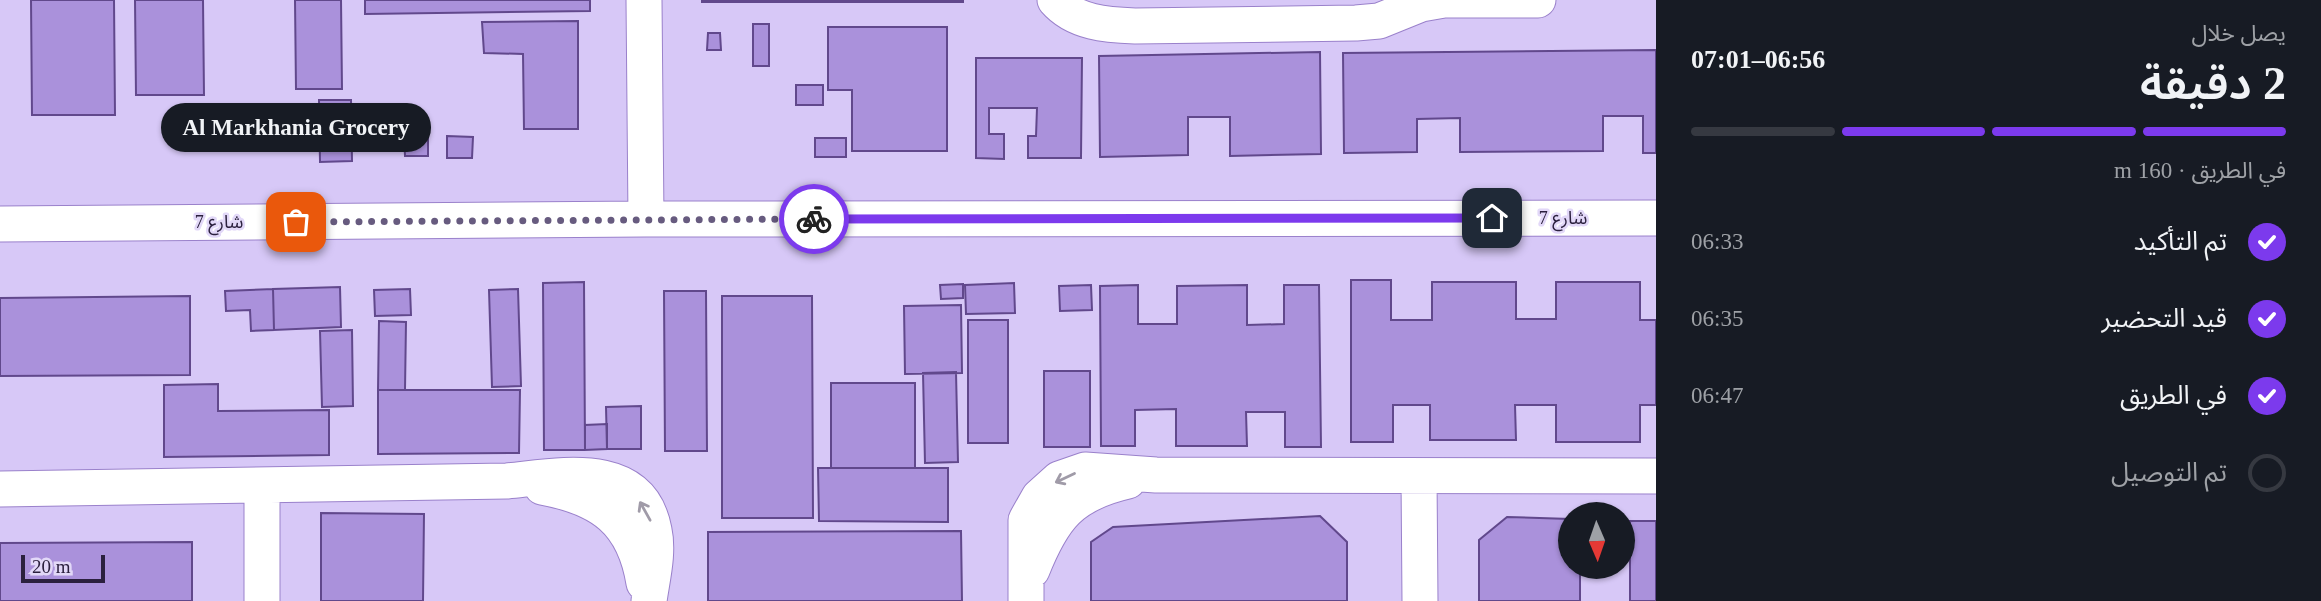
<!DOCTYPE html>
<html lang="ar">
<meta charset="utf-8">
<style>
:root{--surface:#171b24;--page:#20242c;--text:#f1f3f6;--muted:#9ea1a6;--line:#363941;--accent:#7c3aed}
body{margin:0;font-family:"Times New Roman","Noto Sans Arabic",serif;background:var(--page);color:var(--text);direction:rtl;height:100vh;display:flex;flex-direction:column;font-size:26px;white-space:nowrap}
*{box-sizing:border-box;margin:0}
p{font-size:23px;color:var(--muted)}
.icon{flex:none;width:38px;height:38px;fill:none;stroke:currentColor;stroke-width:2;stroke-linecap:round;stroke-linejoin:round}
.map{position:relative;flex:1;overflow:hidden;direction:ltr}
.sheet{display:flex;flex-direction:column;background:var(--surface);width:665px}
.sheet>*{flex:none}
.needle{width:46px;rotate:178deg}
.tools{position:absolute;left:1558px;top:502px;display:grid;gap:14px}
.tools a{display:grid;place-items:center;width:77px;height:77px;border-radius:50%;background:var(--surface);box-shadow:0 2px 5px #0004;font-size:35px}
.scale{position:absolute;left:21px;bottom:18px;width:84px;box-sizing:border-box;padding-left:7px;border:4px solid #2b203e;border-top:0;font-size:19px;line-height:24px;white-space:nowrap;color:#2b203e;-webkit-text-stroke:5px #e2d8f8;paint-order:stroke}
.pin{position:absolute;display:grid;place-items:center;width:60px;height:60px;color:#fff;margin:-30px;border-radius:14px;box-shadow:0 4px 10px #0006}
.courier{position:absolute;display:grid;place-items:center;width:70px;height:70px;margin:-35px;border:5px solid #7c3aed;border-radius:50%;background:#fff;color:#222;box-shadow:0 2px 9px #0007}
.bubble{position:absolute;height:49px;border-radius:24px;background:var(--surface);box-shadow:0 2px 5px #0004;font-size:23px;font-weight:600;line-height:49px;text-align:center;direction:rtl}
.headline em{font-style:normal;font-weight:600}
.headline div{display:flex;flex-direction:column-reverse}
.headline{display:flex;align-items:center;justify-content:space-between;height:119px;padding:0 35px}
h1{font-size:46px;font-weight:600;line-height:52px}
.bar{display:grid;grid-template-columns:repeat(4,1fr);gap:10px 7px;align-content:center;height:84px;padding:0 35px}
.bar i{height:9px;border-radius:5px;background:var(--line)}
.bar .on{background:var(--accent)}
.bar p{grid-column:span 4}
ol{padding:0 35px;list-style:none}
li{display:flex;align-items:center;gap:21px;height:77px}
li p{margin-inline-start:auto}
li .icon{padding:7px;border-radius:50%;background:var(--accent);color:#fff;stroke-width:4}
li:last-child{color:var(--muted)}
li i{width:38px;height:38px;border:4px solid var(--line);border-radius:50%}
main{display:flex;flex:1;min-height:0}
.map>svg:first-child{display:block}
</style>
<main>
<section class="sheet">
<div class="headline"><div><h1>2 دقيقة</h1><p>يصل خلال</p></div><em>06:56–07:01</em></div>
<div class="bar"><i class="on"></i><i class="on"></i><i class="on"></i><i></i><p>في الطريق · 160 m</p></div>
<ol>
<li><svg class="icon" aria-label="check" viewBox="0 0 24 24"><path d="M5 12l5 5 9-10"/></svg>تم التأكيد<p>06:33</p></li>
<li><svg class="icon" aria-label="check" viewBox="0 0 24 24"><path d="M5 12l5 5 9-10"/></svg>قيد التحضير<p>06:35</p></li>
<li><svg class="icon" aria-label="check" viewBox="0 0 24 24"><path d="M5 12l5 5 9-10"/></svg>في الطريق<p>06:47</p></li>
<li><i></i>تم التوصيل</li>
</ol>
</section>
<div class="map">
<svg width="1656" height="601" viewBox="0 0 1656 601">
<rect width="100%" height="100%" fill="#d7c8f7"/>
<path fill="#aa91db" stroke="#61488c" stroke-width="2" d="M31,0H114L115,115H32Z
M135,0H203L204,95H136Z
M295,0H341L342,89H296Z
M365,0H590V11L365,14Z
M702,0H963V2H702Z
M578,21V129H524L523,54L484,53L482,22Z
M753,24H769V66H753Z
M828,27H947V151H852V90H828Z
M708,33H720L721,50H707Z
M1656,50V153H1643V116H1603V151L1460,152V118L1417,119V152L1344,153L1343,53Z
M1320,52L1321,154L1230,156V117H1188V155L1100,157L1099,56Z
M976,58H1082L1081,158H1028V136H1036L1037,108H989V134H1004V159L976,158Z
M796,85H823V105H796Z
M319,100H351L352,161L320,162Z
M404,135H428V156H405Z
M447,136L473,137L472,158H447Z
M815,138H846V157H815Z
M1351,280H1391V320H1432V282H1516V319H1556V282H1640V320H1656V405H1640V442H1556V405H1515L1516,440H1430V405H1393V442H1351Z
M584,282L585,450H544L543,283Z
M1014,283L1015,313L966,314L965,285Z
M963,284V298L941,299L940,285Z
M1091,285L1092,310L1060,311L1059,286Z
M1138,285V324H1177V286L1247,285V325L1284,324V285H1319L1321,447H1285V412H1246L1247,446H1176V409L1135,410V446H1101L1100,286Z
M340,287L341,327L274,330L273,289Z
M273,289L274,330L251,331L250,310L226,311L225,291Z
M410,289L411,315L375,316L374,290Z
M518,289L521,386L492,387L489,290Z
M664,291H706L707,451H665Z
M190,296V375L0,376V298Z
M722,296H812L813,518H722Z
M961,305L962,373L905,374L904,306Z
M968,320H1008V443H968Z
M379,321L406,322L405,390H378Z
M352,330L353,406L322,407L320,331Z
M1044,371H1090V447H1044Z
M956,372L958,462L925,463L923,373Z
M831,383H915V468H831Z
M218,384V411L329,410V455L164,457V385Z
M378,390H520L519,453L378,454Z
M641,406V449H607L606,407Z
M607,424V449L585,450V425Z
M818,468H948V522L819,521Z
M321,513L424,514L423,601H321Z
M1320,516L1347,542V601H1091V542L1113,527Z
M1507,517L1570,519V567H1580V601H1479V540Z
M1630,521H1656V601H1630Z
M961,531L962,601H708V532Z
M192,542V601H0V543Z"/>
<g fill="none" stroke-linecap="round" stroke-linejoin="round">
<defs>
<path id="minor" d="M644,0L646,219
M1055,0C1075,23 1107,25 1135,26L1356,23L1379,21L1421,4L1444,0H1538
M0,224L646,219L1656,218
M1419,476L1420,601
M262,485V601
M542,487C601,498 634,521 644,583
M0,489L507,481C559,476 640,458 654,530C659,553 652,579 649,601
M1032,570C1053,517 1071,494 1128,481
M1026,601V520L1039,497L1059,479L1085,470L1156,475L1656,476"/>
</defs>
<use href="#minor" stroke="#9a81cb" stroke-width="37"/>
<use href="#minor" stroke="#fff" stroke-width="35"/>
</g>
<defs><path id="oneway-shaft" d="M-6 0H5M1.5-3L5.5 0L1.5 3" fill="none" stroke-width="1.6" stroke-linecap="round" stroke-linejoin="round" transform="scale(1.75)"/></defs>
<g stroke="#a09ba8">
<use href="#oneway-shaft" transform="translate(1065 478) rotate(155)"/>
<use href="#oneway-shaft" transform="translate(645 511) rotate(-119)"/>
</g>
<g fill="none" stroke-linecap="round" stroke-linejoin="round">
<path stroke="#675b7f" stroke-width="7" stroke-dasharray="0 12.6" d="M296,222L814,219"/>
<path stroke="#7c3aed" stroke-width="9" d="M814,219L1492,218"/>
</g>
<g text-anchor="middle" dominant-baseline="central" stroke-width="5" stroke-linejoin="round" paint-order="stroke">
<g font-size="18" fill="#2b203e" stroke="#e2d8f8">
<text x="1563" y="218">شارع 7</text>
<text x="219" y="222">شارع 7</text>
</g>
</g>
</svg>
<div class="tools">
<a><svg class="needle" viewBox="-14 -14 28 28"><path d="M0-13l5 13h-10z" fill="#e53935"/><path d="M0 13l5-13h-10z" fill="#9ea1a6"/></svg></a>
</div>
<div class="scale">20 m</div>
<div class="pin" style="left:296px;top:222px;background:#ea580c"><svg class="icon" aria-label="bag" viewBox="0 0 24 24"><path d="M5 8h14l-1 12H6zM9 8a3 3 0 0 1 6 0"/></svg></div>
<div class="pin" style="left:1492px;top:218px;background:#1f2937"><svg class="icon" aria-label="home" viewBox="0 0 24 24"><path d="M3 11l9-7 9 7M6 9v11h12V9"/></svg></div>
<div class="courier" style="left:814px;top:219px"><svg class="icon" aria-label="bike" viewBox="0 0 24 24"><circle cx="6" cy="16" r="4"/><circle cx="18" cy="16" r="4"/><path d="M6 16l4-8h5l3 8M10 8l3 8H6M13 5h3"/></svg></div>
<div class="bubble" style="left:161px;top:103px;width:270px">Al Markhania Grocery</div>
</div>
</main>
